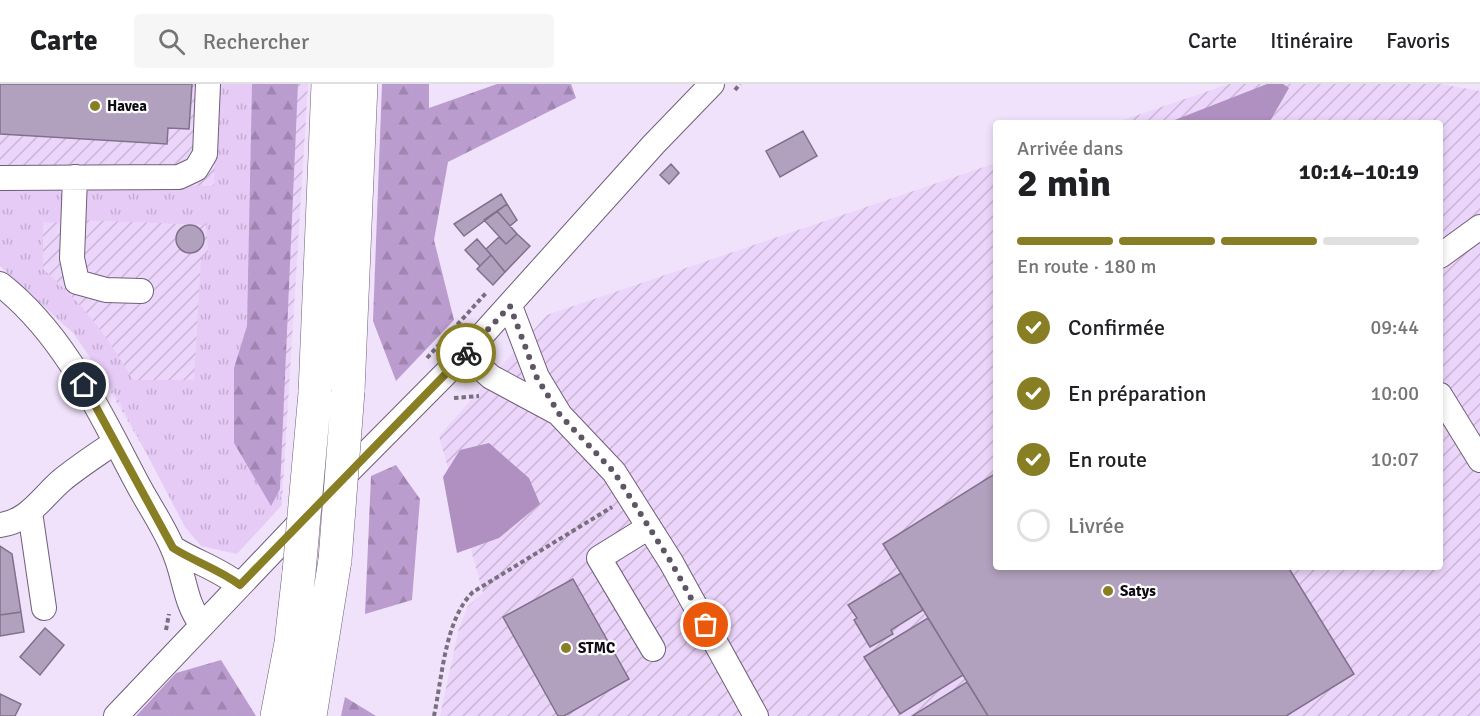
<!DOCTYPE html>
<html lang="fr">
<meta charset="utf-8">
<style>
:root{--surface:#fff;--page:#f6f6f6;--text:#202124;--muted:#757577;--line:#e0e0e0;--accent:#887e24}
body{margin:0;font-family:Signika,sans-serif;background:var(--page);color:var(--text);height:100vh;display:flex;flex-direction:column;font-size:22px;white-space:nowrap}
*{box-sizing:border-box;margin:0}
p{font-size:20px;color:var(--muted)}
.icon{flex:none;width:33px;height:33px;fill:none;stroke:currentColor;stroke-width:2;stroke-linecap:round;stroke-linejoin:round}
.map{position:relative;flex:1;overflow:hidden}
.panel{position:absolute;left:993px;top:36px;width:450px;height:450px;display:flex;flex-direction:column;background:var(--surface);border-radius:6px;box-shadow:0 3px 9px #0003}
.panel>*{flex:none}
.pin{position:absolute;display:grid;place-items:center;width:51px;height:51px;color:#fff;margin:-26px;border:3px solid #fff;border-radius:50%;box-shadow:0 2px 6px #0007}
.courier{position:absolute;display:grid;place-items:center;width:60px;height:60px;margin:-30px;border:4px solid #887e24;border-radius:50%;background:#fff;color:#222;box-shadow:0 2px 8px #0007}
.overview em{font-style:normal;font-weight:700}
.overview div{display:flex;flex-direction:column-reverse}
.overview{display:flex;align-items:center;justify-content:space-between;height:102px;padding:0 24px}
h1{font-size:39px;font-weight:700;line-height:45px}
.bar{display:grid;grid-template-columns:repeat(4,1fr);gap:9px 6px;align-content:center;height:72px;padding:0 24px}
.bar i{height:8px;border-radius:4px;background:var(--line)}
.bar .active{background:var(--accent)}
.bar p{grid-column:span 4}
ol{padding:0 24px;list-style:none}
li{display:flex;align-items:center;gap:18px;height:66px}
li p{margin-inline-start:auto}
li .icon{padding:6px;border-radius:50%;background:var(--accent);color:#fff;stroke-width:4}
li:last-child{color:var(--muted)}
li i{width:33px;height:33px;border:3px solid var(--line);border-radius:50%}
header{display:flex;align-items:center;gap:36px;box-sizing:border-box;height:84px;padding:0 30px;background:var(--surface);border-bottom:2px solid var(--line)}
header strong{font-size:28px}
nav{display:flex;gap:33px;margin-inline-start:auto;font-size:21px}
.search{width:420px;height:54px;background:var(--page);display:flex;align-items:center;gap:15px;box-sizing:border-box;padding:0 21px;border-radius:6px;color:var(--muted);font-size:22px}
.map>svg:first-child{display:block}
</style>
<header>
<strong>Carte</strong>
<div class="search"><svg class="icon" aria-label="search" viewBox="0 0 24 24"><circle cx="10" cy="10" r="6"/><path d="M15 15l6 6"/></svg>Rechercher</div>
<nav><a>Carte</a><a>Itinéraire</a><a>Favoris</a></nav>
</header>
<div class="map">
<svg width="1480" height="632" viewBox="0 0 1480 632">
<defs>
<pattern id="industrial-furrows" width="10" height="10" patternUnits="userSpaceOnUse" patternTransform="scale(1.5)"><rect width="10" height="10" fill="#ecd5fa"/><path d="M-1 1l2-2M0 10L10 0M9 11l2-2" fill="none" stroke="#c9b6d5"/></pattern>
<pattern id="grass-tufts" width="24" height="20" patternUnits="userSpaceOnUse" patternTransform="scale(1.5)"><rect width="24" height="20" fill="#e5cbf5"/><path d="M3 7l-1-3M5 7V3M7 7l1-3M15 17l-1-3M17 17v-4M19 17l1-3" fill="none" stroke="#c3add1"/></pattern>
<pattern id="forest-firs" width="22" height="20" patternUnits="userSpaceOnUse" patternTransform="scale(1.5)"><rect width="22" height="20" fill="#bb9cce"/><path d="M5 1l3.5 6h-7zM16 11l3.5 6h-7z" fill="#a085b0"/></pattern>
</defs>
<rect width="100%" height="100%" fill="#f1e2fb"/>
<path fill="url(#industrial-furrows)" d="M0,0H308L282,416L228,466L189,443L77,250L0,176Z
M1229,0H1440L1480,7V632H440L459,544L468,522L483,509L439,352L547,231L996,79V483H1440V39H1114Z"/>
<path fill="url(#grass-tufts)" d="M217,0H252L247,242L234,284L271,421L280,405L282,421L237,470L201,462L185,443L118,315L74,250L0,182V101L50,102L61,109L64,119L62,139L43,138V185C83,221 106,249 133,296H194L201,175L208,167L206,141L83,136L84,100L214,102Z"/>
<path fill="url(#forest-firs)" d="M252,0H298L280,405L271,422L234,359V284L247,242Z
M382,0H429V24L497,0H571L576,14L448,78L434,156L454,236L396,297L373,237Z
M396,381L420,415L412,516L365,530L371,392Z
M221,576L256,632H136L176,589Z
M345,613L376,632H341Z"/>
<path fill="#af90c1" d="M1267,0H1283L1289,4L1270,37L1265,39H1167Z
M489,359L529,394L540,420L499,454L457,469L443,393L460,366Z"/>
<path fill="#b2a1be" stroke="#81708c" stroke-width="1.5" d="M0,0H192L189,45L168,44L167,60L0,50Z
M803,47L817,72L780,93L766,67Z
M671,80L679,89L669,100L660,91Z
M501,110L507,120L464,152L454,140Z
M507,120L517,136L510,142L497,127Z
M497,127L517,150L506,160L484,136Z
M176 155a14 14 0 1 1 28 0a14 14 0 1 1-28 0Z
M517,150L530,162L505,188L486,165L499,153L506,160Z
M477,155L491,171L480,182L465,166Z
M491,171L505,188L493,201L477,185Z
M996,389V483H1288L1354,590L1286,632H988L883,460Z
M0,462L12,470L21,528L0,531Z
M901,489L923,526L891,546L893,550L870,563L854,536L857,534L848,521Z
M573,495L629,595L564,632H558L503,533Z
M21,528L24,548L0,552V531Z
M928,534L963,591L900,630L864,573Z
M45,544L64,561L40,591L20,573Z
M967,598L988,632H912Z
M0,610L21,620L15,632H0Z"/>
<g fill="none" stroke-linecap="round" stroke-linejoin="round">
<defs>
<path id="minor" d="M75,93L72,174L77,198L106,206L141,207
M0,94L179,93L196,85L205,70L208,0
M1440,172L1480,143
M0,200C64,250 99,327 136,397C148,420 163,441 173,465C185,491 184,517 201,540
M510,222L537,293L560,331L614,388L671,478L756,632
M465,270L491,293L558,329
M1440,311L1480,376
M338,398L465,270L654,60L712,0
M30,428L44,524
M0,441C28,438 42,413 62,396C79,382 98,370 115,358
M649,443L599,474L653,565
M173,464C195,478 219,485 239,501
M116,632L308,430"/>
<path id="highway" d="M348,307L361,0
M315,309L328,0
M277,632L291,559L299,488
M310,632L335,476"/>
</defs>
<use href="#minor" stroke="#6f5e79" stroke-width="26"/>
<use href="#highway" stroke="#6f5e79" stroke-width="34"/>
<path stroke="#796f80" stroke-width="4" stroke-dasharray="4.5 3" stroke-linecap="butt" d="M735,6L740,0
M427,274L486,209
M454,314L479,312
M166,546L169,530
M434,632C442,594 445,535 473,508L612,423"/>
<use href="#minor" stroke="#fff" stroke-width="24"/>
<use href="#highway" stroke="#fff" stroke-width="33"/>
<defs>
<path id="highway-bridge" d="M335,476L348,307
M299,488L315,309"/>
</defs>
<use href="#highway-bridge" stroke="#6f5e79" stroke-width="34" stroke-linecap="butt"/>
<use href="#highway-bridge" stroke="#fff" stroke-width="33"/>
</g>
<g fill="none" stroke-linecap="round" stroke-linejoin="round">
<path stroke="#5f5665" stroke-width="6" stroke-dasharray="0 10.8" d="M466,269L510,222L537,294L560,331L614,388L671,478L706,541"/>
<path stroke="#887e24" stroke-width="8" d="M84,301L173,464C195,478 219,485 240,501L466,269"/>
</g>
<g fill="#887e24" stroke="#fff" stroke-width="2">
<circle cx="95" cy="22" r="6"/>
<circle cx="1108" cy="507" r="6"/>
<circle cx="566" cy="564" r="6"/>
</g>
<g text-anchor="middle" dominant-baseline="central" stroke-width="4.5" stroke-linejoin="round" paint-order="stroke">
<g font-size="15" font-weight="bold" fill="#100a14" stroke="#fff" text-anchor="start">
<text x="107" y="22">Havea</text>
<text x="1120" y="507">Satys</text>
<text x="578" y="564">STMC</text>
</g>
</g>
</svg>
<div class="pin" style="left:706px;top:541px;background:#ea580c"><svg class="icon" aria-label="bag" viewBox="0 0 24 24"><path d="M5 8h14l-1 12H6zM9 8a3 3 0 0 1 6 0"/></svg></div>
<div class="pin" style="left:84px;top:301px;background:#1f2937"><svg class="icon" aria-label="home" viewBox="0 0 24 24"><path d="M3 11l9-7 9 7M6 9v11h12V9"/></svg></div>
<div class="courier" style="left:466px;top:269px"><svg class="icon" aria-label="bike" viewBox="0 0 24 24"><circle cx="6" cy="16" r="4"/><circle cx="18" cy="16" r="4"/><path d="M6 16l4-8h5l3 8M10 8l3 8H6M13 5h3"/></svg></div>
<section class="panel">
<div class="overview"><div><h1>2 min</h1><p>Arrivée dans</p></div><em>10:14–10:19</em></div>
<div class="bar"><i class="active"></i><i class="active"></i><i class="active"></i><i></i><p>En route · 180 m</p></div>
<ol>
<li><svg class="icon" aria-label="check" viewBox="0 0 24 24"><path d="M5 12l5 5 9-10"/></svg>Confirmée<p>09:44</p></li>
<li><svg class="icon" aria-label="check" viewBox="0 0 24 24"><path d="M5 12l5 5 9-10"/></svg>En préparation<p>10:00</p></li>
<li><svg class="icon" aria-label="check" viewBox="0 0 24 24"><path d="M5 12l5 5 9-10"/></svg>En route<p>10:07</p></li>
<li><i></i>Livrée</li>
</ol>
</section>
</div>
